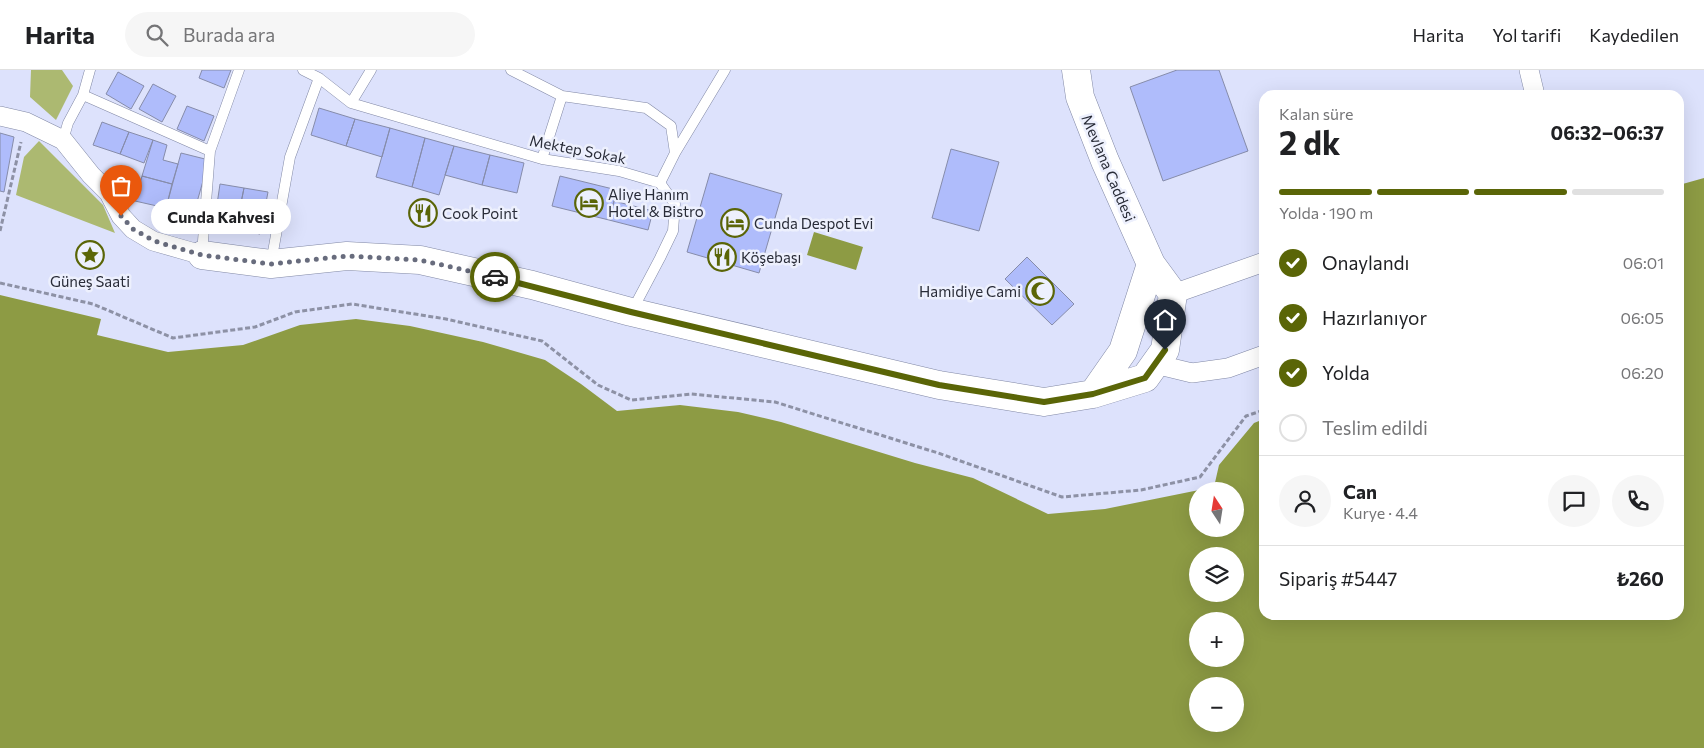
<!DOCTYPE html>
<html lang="tr">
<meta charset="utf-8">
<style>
:root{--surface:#fff;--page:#f6f6f6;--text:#202124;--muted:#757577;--line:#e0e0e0;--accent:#5a6507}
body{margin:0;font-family:Commissioner,sans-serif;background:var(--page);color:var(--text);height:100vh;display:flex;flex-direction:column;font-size:19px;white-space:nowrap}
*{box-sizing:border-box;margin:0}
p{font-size:16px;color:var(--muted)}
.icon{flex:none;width:28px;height:28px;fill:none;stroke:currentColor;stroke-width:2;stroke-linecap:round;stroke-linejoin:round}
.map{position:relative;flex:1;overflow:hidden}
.details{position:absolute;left:1259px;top:20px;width:425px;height:530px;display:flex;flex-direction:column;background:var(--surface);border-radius:15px;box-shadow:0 5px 20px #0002}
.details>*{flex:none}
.needle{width:32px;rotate:348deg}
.controls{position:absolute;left:1189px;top:412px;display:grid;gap:10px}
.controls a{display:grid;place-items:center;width:55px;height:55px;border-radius:50%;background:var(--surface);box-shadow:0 5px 20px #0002;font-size:25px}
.pin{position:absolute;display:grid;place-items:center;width:42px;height:42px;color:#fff;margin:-51px -21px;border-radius:50% 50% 50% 0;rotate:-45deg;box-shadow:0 0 5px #0007}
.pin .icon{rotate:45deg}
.courier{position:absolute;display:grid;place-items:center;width:50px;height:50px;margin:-25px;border:4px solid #5a6507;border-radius:50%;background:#fff;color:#222;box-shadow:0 1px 6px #0007}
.bubble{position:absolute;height:35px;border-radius:18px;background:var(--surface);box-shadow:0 5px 20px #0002;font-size:16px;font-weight:700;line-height:35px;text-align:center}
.overview em{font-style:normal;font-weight:700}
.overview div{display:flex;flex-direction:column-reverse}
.overview{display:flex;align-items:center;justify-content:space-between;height:85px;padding:0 20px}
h1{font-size:32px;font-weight:700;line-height:38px}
.bar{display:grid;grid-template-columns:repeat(4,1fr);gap:8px 5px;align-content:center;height:60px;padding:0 20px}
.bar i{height:6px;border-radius:4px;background:var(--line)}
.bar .active{background:var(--accent)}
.bar p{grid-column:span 4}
.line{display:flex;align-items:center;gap:12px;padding:0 20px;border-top:1px solid var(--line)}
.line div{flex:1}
.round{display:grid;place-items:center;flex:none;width:52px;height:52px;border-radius:26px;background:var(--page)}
ol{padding:0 20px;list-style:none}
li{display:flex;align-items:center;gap:15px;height:55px}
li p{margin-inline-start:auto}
li .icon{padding:5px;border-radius:50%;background:var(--accent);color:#fff;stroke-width:4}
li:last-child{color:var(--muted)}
li i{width:28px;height:28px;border:2px solid var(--line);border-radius:50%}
header{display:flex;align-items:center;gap:30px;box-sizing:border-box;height:70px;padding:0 25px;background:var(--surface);border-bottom:1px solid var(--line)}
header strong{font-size:24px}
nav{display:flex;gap:28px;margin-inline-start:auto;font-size:18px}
.search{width:350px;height:45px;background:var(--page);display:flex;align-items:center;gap:12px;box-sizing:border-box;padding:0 18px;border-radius:28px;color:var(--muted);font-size:19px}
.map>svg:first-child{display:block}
</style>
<header>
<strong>Harita</strong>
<div class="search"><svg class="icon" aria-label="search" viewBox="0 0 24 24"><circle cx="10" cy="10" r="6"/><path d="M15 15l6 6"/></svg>Burada ara</div>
<nav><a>Harita</a><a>Yol tarifi</a><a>Kaydedilen</a></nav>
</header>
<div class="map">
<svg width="1704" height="678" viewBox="0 0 1704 678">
<rect width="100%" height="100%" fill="#dde2fc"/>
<path fill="#acb971" d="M31,0H62L73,16L56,50L30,27Z
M39,71L103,135L115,163L16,125L24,87Z"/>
<path fill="#8d9b44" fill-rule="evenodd" d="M1704,108V678H0V225L101,249L97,265L168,282L243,275L300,255L356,249L410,256L483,272L545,290L581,314L617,341L680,335L738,342L781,352L915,393L973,408L1048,444L1105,439L1214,417L1219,395L1254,353L1264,349V545H1679V115ZM1198,421H1235V459H1198ZM1198,486H1235V524H1198ZM1198,551H1235V589H1198ZM1198,616H1235V654H1198Z
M814,162L863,177L856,200L807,185Z"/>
<path fill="#afbcfb" stroke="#868caa" d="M202,0H231L224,18L199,8Z
M1177,0H1219L1248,81L1163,111L1130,17Z
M118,2L144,16L131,39L106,24Z
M153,14L176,26L162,52L139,39Z
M187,36L214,46L204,71L177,59Z
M319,38L355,49L346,76L311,65Z
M355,49L390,58L382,87L346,76Z
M102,52L129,62L120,84L93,75Z
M390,58L425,68L412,117L376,107Z
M129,62L153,70L144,93L120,84Z
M0,63L14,67L4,122L0,121Z
M425,68L454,76L439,125L412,117Z
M153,70L167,75L163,90L178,94L172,114L142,106Z
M454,76L490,85L482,115L445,105Z
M951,79L999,92L979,161L932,148Z
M181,83L209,90L193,146L166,138Z
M490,85L524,93L517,123L482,115Z
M710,103L782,124L759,203L687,182Z
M142,106L172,114L166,138L135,131Z
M560,106L617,120L609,150L552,136Z
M220,114L244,118L237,152L215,148Z
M244,118L268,122L260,164L236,159Z
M614,131L653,141L648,160L609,150Z
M1027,187L1074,234L1052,255L1005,209Z"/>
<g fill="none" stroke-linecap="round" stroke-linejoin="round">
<defs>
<path id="service" d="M303,0L319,8L351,33L542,89L619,101L660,113L675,134L673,161L660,188L632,241
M511,0L562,26L646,38L671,56L675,83L660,113
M83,25L210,81
M351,33L371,0
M63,70L68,53L83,25L90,0
M675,83L725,0
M542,89L562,26
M202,184L210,81L239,0
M271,193L290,87L319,8"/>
<path id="minor" d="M1529,0L1535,25
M0,46L26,52L63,70L91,105L109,123L121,146L133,159L153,171L202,185
M1173,224L1264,192
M1155,294L1192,303L1228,298L1264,285"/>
<path id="primary" d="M202,185L271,194L347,186L420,190L532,215L631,242L939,315L1044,332L1093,324L1145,308L1165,280L1173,224L1151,194L1105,91L1080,27L1076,0
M1093,324L1123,281L1151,194"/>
</defs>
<use href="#service" stroke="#8188a5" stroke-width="11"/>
<use href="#minor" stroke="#8188a5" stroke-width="20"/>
<use href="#primary" stroke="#8188a5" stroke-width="29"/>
<path stroke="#8d91a5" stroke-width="3" stroke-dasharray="5 2.5" stroke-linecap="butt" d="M0,161L21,72
M0,213L93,234L173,268L255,257L295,242L352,234L446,249L542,271L598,315L631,330L691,324L775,332L938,383L1062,427L1141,420L1200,407L1246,346L1264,340"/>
<use href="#service" stroke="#fff" stroke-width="10"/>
<use href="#minor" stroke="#fff" stroke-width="19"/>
<use href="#primary" stroke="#fff" stroke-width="28"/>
</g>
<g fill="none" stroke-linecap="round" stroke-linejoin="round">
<path stroke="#686c7d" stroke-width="5" stroke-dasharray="0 9" d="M121,146L133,159L154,171L202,185L271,194L347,186L420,190L495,207"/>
<path stroke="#5a6507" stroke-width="6" d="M495,207L631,242L939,315L1044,332L1093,324L1145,308L1165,280"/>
</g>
<defs>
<symbol id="hotel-ring" viewBox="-11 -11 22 22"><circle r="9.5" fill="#edf0fd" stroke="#5a6507" stroke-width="1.5"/><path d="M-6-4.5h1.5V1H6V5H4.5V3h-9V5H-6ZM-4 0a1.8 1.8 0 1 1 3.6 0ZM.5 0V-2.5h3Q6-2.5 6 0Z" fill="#5a6507"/></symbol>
<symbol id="restaurant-ring" viewBox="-11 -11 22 22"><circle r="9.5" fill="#edf0fd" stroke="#5a6507" stroke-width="1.5"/><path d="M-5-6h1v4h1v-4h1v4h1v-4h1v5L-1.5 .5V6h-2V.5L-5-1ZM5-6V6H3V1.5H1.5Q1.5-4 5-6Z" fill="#5a6507"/></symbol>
<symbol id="sight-ring" viewBox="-11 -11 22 22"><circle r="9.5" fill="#edf0fd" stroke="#5a6507" stroke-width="1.5"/><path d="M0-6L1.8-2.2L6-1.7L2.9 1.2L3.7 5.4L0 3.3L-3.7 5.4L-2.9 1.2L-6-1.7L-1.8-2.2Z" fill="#5a6507"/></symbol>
<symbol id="mosque-ring" viewBox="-11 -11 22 22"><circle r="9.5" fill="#edf0fd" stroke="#5a6507" stroke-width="1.5"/><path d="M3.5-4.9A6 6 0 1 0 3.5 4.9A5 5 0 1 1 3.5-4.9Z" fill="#5a6507"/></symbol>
</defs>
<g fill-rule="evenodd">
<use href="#hotel-ring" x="573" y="117" width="32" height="32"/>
<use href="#restaurant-ring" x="407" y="127" width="32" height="32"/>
<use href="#hotel-ring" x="719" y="137" width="32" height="32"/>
<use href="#sight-ring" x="74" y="169" width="32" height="32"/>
<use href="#restaurant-ring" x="706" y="171" width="32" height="32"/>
<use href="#mosque-ring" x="1024" y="205" width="32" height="32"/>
</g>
<g text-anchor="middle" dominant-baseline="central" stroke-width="5" stroke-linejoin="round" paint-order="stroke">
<g font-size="15" fill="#292c38" stroke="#edf0fd">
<text transform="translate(578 79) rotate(11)">Mektep Sokak</text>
<text transform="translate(1109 98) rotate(67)">Mevlana Caddesi</text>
</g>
<g font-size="15" fill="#292c38" stroke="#edf0fd" text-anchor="start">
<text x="608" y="124">Aliye Hanım<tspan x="608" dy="17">Hotel &amp; Bistro</tspan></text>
<text x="442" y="143">Cook Point</text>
<text x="754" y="153">Cunda Despot Evi</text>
<text x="741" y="187">Köşebaşı</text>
<text x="90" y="211" text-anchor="middle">Güneş Saati</text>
<text x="1021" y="221" text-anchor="end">Hamidiye Cami</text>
</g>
</g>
</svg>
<div class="controls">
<a><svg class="needle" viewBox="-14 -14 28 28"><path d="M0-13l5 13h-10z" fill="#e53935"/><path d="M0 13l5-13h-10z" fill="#757577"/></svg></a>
<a><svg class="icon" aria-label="layers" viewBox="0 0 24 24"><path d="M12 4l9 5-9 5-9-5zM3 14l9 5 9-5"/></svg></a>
<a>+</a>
<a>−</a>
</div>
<div class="pin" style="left:121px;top:146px;background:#ea580c"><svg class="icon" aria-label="bag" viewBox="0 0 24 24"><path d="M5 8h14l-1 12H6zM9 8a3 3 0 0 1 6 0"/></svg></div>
<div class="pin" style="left:1165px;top:280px;background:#1f2937"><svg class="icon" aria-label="home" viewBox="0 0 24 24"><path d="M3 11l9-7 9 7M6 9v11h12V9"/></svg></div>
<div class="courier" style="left:495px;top:207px"><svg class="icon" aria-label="car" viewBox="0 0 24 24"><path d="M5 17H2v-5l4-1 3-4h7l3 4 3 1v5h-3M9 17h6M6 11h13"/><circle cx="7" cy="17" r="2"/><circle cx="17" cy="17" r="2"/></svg></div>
<div class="bubble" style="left:151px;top:129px;width:140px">Cunda Kahvesi</div>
<section class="details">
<div class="overview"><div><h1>2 dk</h1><p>Kalan süre</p></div><em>06:32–06:37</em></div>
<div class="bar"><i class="active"></i><i class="active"></i><i class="active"></i><i></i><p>Yolda · 190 m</p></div>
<ol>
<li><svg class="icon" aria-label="check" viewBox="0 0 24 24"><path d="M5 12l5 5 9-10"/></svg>Onaylandı<p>06:01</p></li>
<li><svg class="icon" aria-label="check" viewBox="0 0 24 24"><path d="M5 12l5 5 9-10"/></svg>Hazırlanıyor<p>06:05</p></li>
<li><svg class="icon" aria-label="check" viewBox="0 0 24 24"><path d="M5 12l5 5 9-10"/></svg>Yolda<p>06:20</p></li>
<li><i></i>Teslim edildi</li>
</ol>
<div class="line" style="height:90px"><a class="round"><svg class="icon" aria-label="person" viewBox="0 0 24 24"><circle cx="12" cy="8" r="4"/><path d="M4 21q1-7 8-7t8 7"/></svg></a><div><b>Can</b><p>Kurye · 4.4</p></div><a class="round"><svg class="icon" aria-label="chat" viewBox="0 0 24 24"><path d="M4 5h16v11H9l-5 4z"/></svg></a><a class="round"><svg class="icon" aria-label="phone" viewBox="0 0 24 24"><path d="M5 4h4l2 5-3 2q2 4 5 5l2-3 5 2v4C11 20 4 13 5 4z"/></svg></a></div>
<div class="line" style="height:65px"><div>Sipariş #5447</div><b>₺260</b></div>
</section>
</div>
